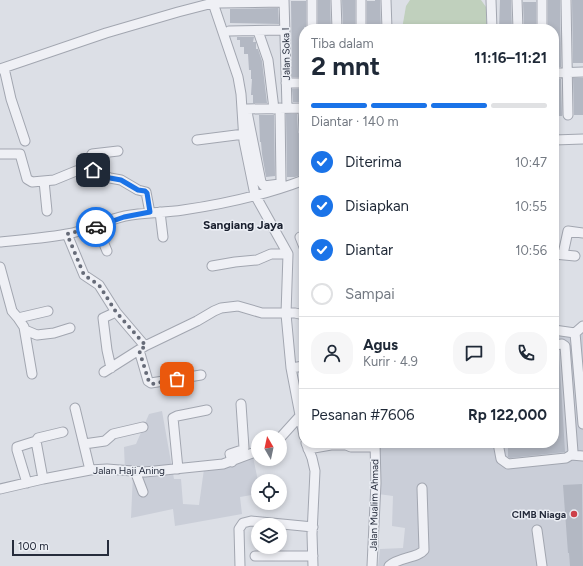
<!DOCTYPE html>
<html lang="id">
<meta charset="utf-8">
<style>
:root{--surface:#fff;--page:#f6f6f7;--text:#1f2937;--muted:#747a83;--line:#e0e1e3;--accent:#1a73e8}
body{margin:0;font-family:Figtree,sans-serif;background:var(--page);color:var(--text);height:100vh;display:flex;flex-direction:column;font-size:15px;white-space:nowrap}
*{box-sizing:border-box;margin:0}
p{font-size:13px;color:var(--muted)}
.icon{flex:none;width:22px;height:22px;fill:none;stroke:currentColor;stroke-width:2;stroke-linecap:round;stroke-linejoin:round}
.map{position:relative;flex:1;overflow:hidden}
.sheet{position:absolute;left:299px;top:24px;width:260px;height:424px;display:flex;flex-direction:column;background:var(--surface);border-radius:16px;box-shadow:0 2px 6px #0003}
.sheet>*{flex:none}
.needle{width:26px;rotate:351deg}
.controls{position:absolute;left:251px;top:430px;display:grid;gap:8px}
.controls a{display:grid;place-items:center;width:36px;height:36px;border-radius:50%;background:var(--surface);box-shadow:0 2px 6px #0003;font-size:20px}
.scale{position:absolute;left:12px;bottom:10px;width:97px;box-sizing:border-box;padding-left:4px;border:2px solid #262c3c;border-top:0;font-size:11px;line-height:14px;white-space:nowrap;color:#262c3c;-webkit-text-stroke:3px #ebeef4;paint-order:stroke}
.pin{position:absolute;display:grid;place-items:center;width:34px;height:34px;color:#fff;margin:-17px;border-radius:8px;box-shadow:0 2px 6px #0006}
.courier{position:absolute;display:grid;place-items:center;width:40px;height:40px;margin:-20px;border:3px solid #1a73e8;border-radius:50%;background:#fff;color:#222;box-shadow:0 1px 5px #0007}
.overview em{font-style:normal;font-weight:700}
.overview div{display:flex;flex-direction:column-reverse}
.overview{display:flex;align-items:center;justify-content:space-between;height:68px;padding:0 12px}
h1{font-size:26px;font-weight:700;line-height:30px}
.bar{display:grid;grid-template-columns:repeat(4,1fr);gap:6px 4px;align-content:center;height:48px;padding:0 12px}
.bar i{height:5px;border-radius:3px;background:var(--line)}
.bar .on{background:var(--accent)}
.bar p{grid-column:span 4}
.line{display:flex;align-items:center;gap:10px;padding:0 12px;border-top:1px solid var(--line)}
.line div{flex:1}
.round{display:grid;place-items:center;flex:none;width:42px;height:42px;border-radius:16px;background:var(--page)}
ol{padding:0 12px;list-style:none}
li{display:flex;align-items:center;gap:12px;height:44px}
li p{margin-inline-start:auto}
li .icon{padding:4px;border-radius:50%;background:var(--accent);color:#fff;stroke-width:4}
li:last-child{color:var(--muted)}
li i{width:22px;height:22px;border:2px solid var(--line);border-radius:50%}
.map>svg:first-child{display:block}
</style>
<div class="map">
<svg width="583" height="566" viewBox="0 0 583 566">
<rect width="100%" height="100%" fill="#dcdfe6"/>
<path fill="#caced8" d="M583,322V566H378L380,549L403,548L405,528L392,526L393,496L378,494L377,443H554V336L558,337L572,331Z
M162,411L174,479H181L183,504L199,505L205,462L223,461L252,452L258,481V494L240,497L242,514L175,526L173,509L131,518L133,474L125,471L124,447L136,444L149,414Z"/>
<path fill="#c0d0bd" d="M410,0H481L486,7L487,29H402L406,6Z"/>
<path fill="#b3b8c3" d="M318,0H330L331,28L318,26Z
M342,0H355V27H348V29H343Z
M375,0H380L381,28L367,27V1H375Z
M500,0H511L512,29H499Z
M548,0H560L561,67H554V29H548Z
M572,0H583V63H573Z
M291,1H306V27H304V77H292Z
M523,2H536V29H524Z
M278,8L279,24L230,23V9Z
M237,37H254L253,42H256V49H258L262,61L267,103H253V95H251L252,79H251V70H249L248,54H244V47H240V40H237Z
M573,78H583V115H574Z
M554,79H561L562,116H554Z
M292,89H304V102H293Z
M286,114H297L298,132L301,136V175L295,177H287Z
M259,115H274L275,176L266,177L262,154L261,142H260Z
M559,351L565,452L510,458L508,457V445L554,443V352Z
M582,484L583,566H570L569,553H568L563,485Z"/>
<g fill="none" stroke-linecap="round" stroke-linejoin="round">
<defs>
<path id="minor" d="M212,0L238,77L241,94L244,141L255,195L288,254L286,314L291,368L304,436
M284,0L287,108
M312,0V29
M336,0L337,29
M361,0V29
M386,0L387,29
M491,0L492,29
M517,0L518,29
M542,0V29
M566,0L568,115
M219,3L284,2
M229,31L285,30
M258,31L268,60L274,109
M4,68L11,99L25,141
M0,69L106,33L178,12L213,3
M554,73L583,72
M286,83H304
M303,108L304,131
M247,109L304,108
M247,112L261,182L264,186L280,184L281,182L280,108
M197,140L244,134
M554,140L583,139
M0,154H20L27,179L32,182L54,180L76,171L88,169L93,170L110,178L121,180L138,190L146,192L150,213
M93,170L91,156L92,154L118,151
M44,181L47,211
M160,212L163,237
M97,227L107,251
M67,234L84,275L99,285L116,312L145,346
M300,237L304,247
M0,242C22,240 45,238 67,234C87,231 106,220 125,216C144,212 163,213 183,210C224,204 265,195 304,180
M554,254L575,256
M563,254L568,231L583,233
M212,266L235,262L257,260L271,254H288
M0,267L12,311L18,318L48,311
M18,318L24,327L32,374
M583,326L575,333L583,424
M25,330L37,335L54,333L70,328
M554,330L575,333
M139,350L148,381L151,383L201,375
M111,368L107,350L103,318L116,312
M291,368L304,366
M104,372L145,346L197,321L214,311L221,308L238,306L262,313H295L304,315
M75,408L90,470
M280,438L299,417
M36,441L43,479
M306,443L312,458L315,471L312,534L313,566
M498,443L501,459L508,464L566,458L571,455L573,452L565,346L562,344L554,345
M84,444L105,441L113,434L143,427
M308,449L331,445H346L351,447H375
M571,455L583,456
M232,462L230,454L242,450L244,448L241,404
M178,469L173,418L177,416L207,410
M135,471L143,492
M27,483L17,450V447L36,441L38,438L63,432
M0,489L43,479L90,470L107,469L145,472L223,464L258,451
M537,530L542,566
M255,556H313
M240,566L239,529L243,523L251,521L313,527
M372,566L376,483L375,443
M389,566C399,557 418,558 424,550L422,488"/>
</defs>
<use href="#minor" stroke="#a2a6b0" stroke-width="11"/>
<use href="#minor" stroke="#eff0f5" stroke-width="9"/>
</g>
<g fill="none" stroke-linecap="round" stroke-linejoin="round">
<path stroke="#666b78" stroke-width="4" stroke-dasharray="0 7.2" d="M96,227L67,234L84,275L99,285L116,312L146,346L139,350L149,382L152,384L177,379"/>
<path stroke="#1a73e8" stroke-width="5" d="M93,170L110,178L121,180L138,190L145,191L147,193L150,212L124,217L96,227"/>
</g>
<circle fill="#cd3f49" stroke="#ebeef4" stroke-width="1.5" cx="574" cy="514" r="4"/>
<g text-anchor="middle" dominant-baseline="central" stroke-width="3" stroke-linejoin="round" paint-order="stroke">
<g font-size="10" fill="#262c3c" stroke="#ebeef4">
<text transform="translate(286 54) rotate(-91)">Jalan Soka I</text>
<text x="129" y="470">Jalan Haji Aning</text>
<text transform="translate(374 505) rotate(-89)">Jalan Mualim Ahmad</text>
</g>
<g font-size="10" font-weight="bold" fill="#262c3c" stroke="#ebeef4" text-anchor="end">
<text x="566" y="514">CIMB Niaga</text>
</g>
<g font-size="12" font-weight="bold" fill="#181e2d" stroke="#ebeef4">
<text x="243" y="225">Sangiang Jaya</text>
</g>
</g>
</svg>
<div class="controls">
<a><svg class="needle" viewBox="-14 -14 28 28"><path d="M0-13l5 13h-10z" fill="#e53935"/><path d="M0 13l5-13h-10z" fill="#747a83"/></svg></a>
<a><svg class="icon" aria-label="locate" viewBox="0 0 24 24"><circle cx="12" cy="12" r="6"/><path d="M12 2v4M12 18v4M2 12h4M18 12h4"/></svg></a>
<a><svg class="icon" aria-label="layers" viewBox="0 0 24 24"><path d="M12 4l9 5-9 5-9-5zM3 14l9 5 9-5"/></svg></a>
</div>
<div class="scale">100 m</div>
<div class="pin" style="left:177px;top:379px;background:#ea580c"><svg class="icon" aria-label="bag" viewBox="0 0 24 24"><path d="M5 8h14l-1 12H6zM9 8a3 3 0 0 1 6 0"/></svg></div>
<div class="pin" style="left:93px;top:170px;background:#1f2937"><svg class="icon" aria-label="home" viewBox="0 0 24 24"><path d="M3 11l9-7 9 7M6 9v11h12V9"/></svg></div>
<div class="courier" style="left:96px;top:227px"><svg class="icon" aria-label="car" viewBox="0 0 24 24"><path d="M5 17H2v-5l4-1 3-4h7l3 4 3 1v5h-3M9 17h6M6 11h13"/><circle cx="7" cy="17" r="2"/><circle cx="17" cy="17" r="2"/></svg></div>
<section class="sheet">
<div class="overview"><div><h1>2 mnt</h1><p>Tiba dalam</p></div><em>11:16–11:21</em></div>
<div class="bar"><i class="on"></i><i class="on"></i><i class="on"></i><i></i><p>Diantar · 140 m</p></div>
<ol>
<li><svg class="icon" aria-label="check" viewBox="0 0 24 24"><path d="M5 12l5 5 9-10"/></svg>Diterima<p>10:47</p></li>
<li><svg class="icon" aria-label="check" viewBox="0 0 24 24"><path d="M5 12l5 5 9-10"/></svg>Disiapkan<p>10:55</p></li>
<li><svg class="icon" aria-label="check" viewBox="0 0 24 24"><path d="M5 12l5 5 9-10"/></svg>Diantar<p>10:56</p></li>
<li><i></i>Sampai</li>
</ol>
<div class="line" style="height:72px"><a class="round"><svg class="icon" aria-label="person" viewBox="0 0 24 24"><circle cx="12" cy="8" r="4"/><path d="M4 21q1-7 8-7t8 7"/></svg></a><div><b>Agus</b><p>Kurir · 4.9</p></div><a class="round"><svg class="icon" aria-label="chat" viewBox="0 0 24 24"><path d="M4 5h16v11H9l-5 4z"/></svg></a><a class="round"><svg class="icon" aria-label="phone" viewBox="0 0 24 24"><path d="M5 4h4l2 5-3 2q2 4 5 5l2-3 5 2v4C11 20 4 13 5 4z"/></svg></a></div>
<div class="line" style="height:52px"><div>Pesanan #7606</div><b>Rp 122,000</b></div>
</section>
</div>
